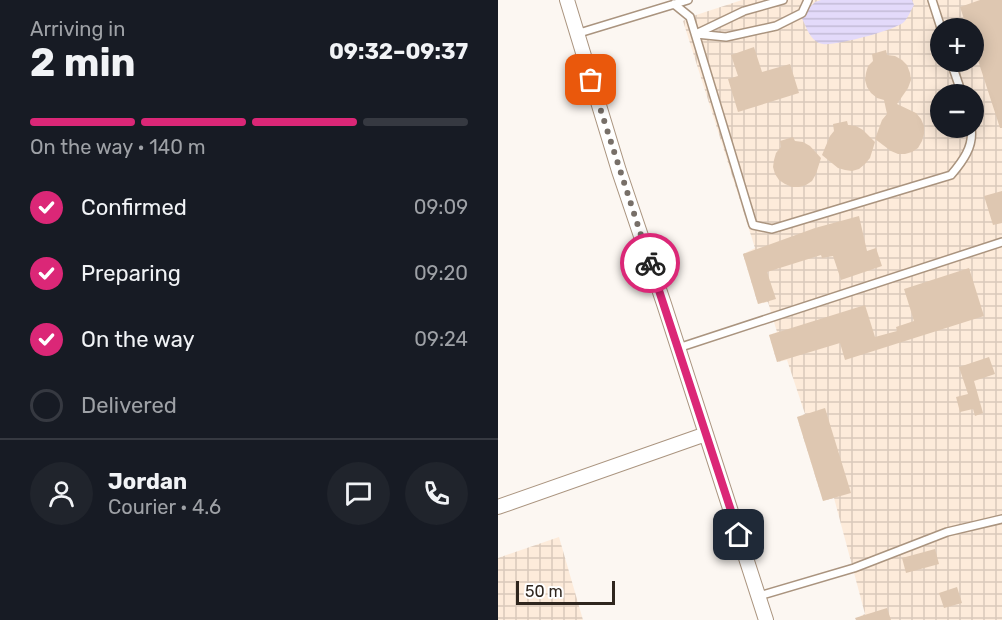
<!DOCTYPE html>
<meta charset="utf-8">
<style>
:root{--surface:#171b24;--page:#20242c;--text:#f1f3f6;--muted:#9ea1a6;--line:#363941;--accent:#db2777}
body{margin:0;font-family:Rubik,sans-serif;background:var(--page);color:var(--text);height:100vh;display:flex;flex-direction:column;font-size:22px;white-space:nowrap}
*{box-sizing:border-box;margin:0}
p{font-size:20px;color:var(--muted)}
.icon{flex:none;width:33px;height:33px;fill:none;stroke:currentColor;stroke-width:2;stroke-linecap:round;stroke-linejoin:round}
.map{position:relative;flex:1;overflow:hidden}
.side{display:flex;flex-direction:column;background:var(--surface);width:498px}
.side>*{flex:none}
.fabs{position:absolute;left:432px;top:18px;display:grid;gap:12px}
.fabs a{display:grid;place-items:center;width:54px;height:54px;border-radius:50%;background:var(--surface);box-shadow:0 3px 15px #0003;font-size:30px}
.scale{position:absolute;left:18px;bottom:15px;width:99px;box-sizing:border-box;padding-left:6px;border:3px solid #2f261e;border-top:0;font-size:16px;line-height:21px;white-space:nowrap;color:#2f261e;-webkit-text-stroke:4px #fff;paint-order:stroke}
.pin{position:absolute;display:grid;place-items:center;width:51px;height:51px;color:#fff;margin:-26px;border-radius:12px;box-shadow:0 3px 9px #0006}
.courier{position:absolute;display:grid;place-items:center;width:60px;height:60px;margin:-30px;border:4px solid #db2777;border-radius:50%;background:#fff;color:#222;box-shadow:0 2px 8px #0007}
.headline em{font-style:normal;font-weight:700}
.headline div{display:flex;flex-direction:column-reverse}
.headline{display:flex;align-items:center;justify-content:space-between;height:102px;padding:0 30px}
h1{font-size:39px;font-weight:700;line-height:45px}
.bar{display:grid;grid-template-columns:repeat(4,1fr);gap:9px 6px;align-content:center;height:72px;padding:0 30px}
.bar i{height:8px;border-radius:4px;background:var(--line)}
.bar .current{background:var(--accent)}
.bar p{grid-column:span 4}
.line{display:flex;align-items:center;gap:15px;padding:0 30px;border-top:2px solid var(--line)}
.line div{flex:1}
.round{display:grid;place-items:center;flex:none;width:63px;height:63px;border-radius:32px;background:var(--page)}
ol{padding:0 30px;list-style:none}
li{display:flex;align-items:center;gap:18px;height:66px}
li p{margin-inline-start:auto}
li .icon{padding:6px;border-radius:50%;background:var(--accent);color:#fff;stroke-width:4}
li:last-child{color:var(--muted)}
li i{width:33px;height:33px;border:3px solid var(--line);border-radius:50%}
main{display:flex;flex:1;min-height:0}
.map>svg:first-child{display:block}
</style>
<main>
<section class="side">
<div class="headline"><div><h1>2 min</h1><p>Arriving in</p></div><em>09:32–09:37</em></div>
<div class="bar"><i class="current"></i><i class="current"></i><i class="current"></i><i></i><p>On the way · 140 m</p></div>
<ol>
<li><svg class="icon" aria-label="check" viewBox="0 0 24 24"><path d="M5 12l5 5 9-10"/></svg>Confirmed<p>09:09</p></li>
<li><svg class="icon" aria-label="check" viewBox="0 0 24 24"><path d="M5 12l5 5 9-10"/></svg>Preparing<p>09:20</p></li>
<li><svg class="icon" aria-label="check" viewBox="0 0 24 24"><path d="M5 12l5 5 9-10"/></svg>On the way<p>09:24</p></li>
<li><i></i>Delivered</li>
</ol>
<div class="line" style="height:108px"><a class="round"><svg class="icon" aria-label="person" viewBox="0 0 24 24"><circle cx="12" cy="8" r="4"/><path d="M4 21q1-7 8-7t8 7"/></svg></a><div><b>Jordan</b><p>Courier · 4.6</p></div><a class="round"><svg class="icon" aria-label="chat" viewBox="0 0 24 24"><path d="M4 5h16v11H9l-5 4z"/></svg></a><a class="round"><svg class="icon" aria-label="phone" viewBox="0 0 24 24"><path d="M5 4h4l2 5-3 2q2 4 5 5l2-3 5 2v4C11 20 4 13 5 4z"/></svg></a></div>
</section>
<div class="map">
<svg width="504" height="620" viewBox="0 0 504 620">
<defs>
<pattern id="industrial-grid" width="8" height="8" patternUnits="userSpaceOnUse" patternTransform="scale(1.5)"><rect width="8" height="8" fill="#fdebda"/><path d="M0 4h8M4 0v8" fill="none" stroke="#d9c9bb"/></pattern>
<pattern id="water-rules" width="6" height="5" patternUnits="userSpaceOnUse" patternTransform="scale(1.5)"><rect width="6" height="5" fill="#e3dafa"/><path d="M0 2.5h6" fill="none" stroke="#c3bbd6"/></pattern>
</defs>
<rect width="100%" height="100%" fill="#fcf7f2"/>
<path fill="url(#industrial-grid)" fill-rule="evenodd" d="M244,0H504V620H363L362,616L367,614L336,498L325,501L299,417L307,414L289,360L279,362L271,335L279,332L270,302L260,304L245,254L257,248L185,21L192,17ZM442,28H476V62H442ZM442,94H476V128H442Z
M61,537L85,620H0V558Z"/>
<path fill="url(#water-rules)" d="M323,0H414L416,5C413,10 410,18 406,22C398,30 337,46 325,44C312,42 308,26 303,16L317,2Z"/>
<path fill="#dec7b1" d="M482,0H504V128H502L476,48V28H469L462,7Z
M256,47L264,72L292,64L301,93L240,112L230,79L240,76L233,55Z
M388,50L389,55L397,56L404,60L409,65L412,73L413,80L410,88L399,104L418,113L423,119L426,126V134L424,141L420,148L414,152L407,154H400L393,151L377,139L384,120L389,114L386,100L379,98L373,93L369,87L367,80L368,73L370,66L375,61L374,54Z
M349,121L350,125L358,126L365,130L377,142L372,158L367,164L361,169L354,171L347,170L340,168L324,155L332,136L336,131L335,124Z
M295,137L297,141L305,142L312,146L323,158L318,174L314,181L308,185L301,187H294L287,184L281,180L277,174L275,167L276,160L278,153L283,147L282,141Z
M504,191V223L495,225L486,196Z
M361,216L369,251L378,248L384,266L343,280L335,256L324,258L323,255L269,272L278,299L260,304L245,254L317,228Z
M471,268L486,316L347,360L342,343L279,362L271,335L367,305L377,337L399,331L398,327L416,321L406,289Z
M491,357L497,374L476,381L485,413L477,416L475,409L462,412L458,397L470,394L461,367Z
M327,408L353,493L325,501L299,417Z
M437,549L441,564L408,573L404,558Z
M459,587L464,603L446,608L441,593Z
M389,608L393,620H358L357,618Z"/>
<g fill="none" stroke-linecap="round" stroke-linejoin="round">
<defs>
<path id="service" d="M434,0L443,28
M176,4L192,17L255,225L274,229L453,175C465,161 476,146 473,128
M200,33L246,11L285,0
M78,34L190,0
M198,34L228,37L278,26L304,13L310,0
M453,62L464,94
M180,348L504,242
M261,596L356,568L449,532L504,519"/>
<path id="minor" d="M69,0L121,171L166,304L268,620
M0,507L208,434"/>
</defs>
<use href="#service" stroke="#aa947f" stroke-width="10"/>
<use href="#minor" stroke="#aa947f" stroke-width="16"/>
<use href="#service" stroke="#fff" stroke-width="7"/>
<use href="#minor" stroke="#fff" stroke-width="14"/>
</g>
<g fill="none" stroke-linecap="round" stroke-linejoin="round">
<path stroke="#776f68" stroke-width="6" stroke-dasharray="0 10.8" d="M93,80L152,263"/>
<path stroke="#db2777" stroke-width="8" d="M152,263L241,535"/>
</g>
</svg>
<div class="fabs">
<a>+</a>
<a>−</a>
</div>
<div class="scale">50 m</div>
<div class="pin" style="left:93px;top:80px;background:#ea580c"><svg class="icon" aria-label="bag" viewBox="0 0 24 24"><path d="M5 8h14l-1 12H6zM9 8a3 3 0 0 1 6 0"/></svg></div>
<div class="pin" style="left:241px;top:535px;background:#1f2937"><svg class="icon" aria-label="home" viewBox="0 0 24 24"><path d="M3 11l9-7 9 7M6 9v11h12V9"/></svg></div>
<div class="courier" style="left:152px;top:263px"><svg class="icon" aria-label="bike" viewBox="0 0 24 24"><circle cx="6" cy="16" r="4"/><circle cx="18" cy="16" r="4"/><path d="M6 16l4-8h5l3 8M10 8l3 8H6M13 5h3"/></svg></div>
</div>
</main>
